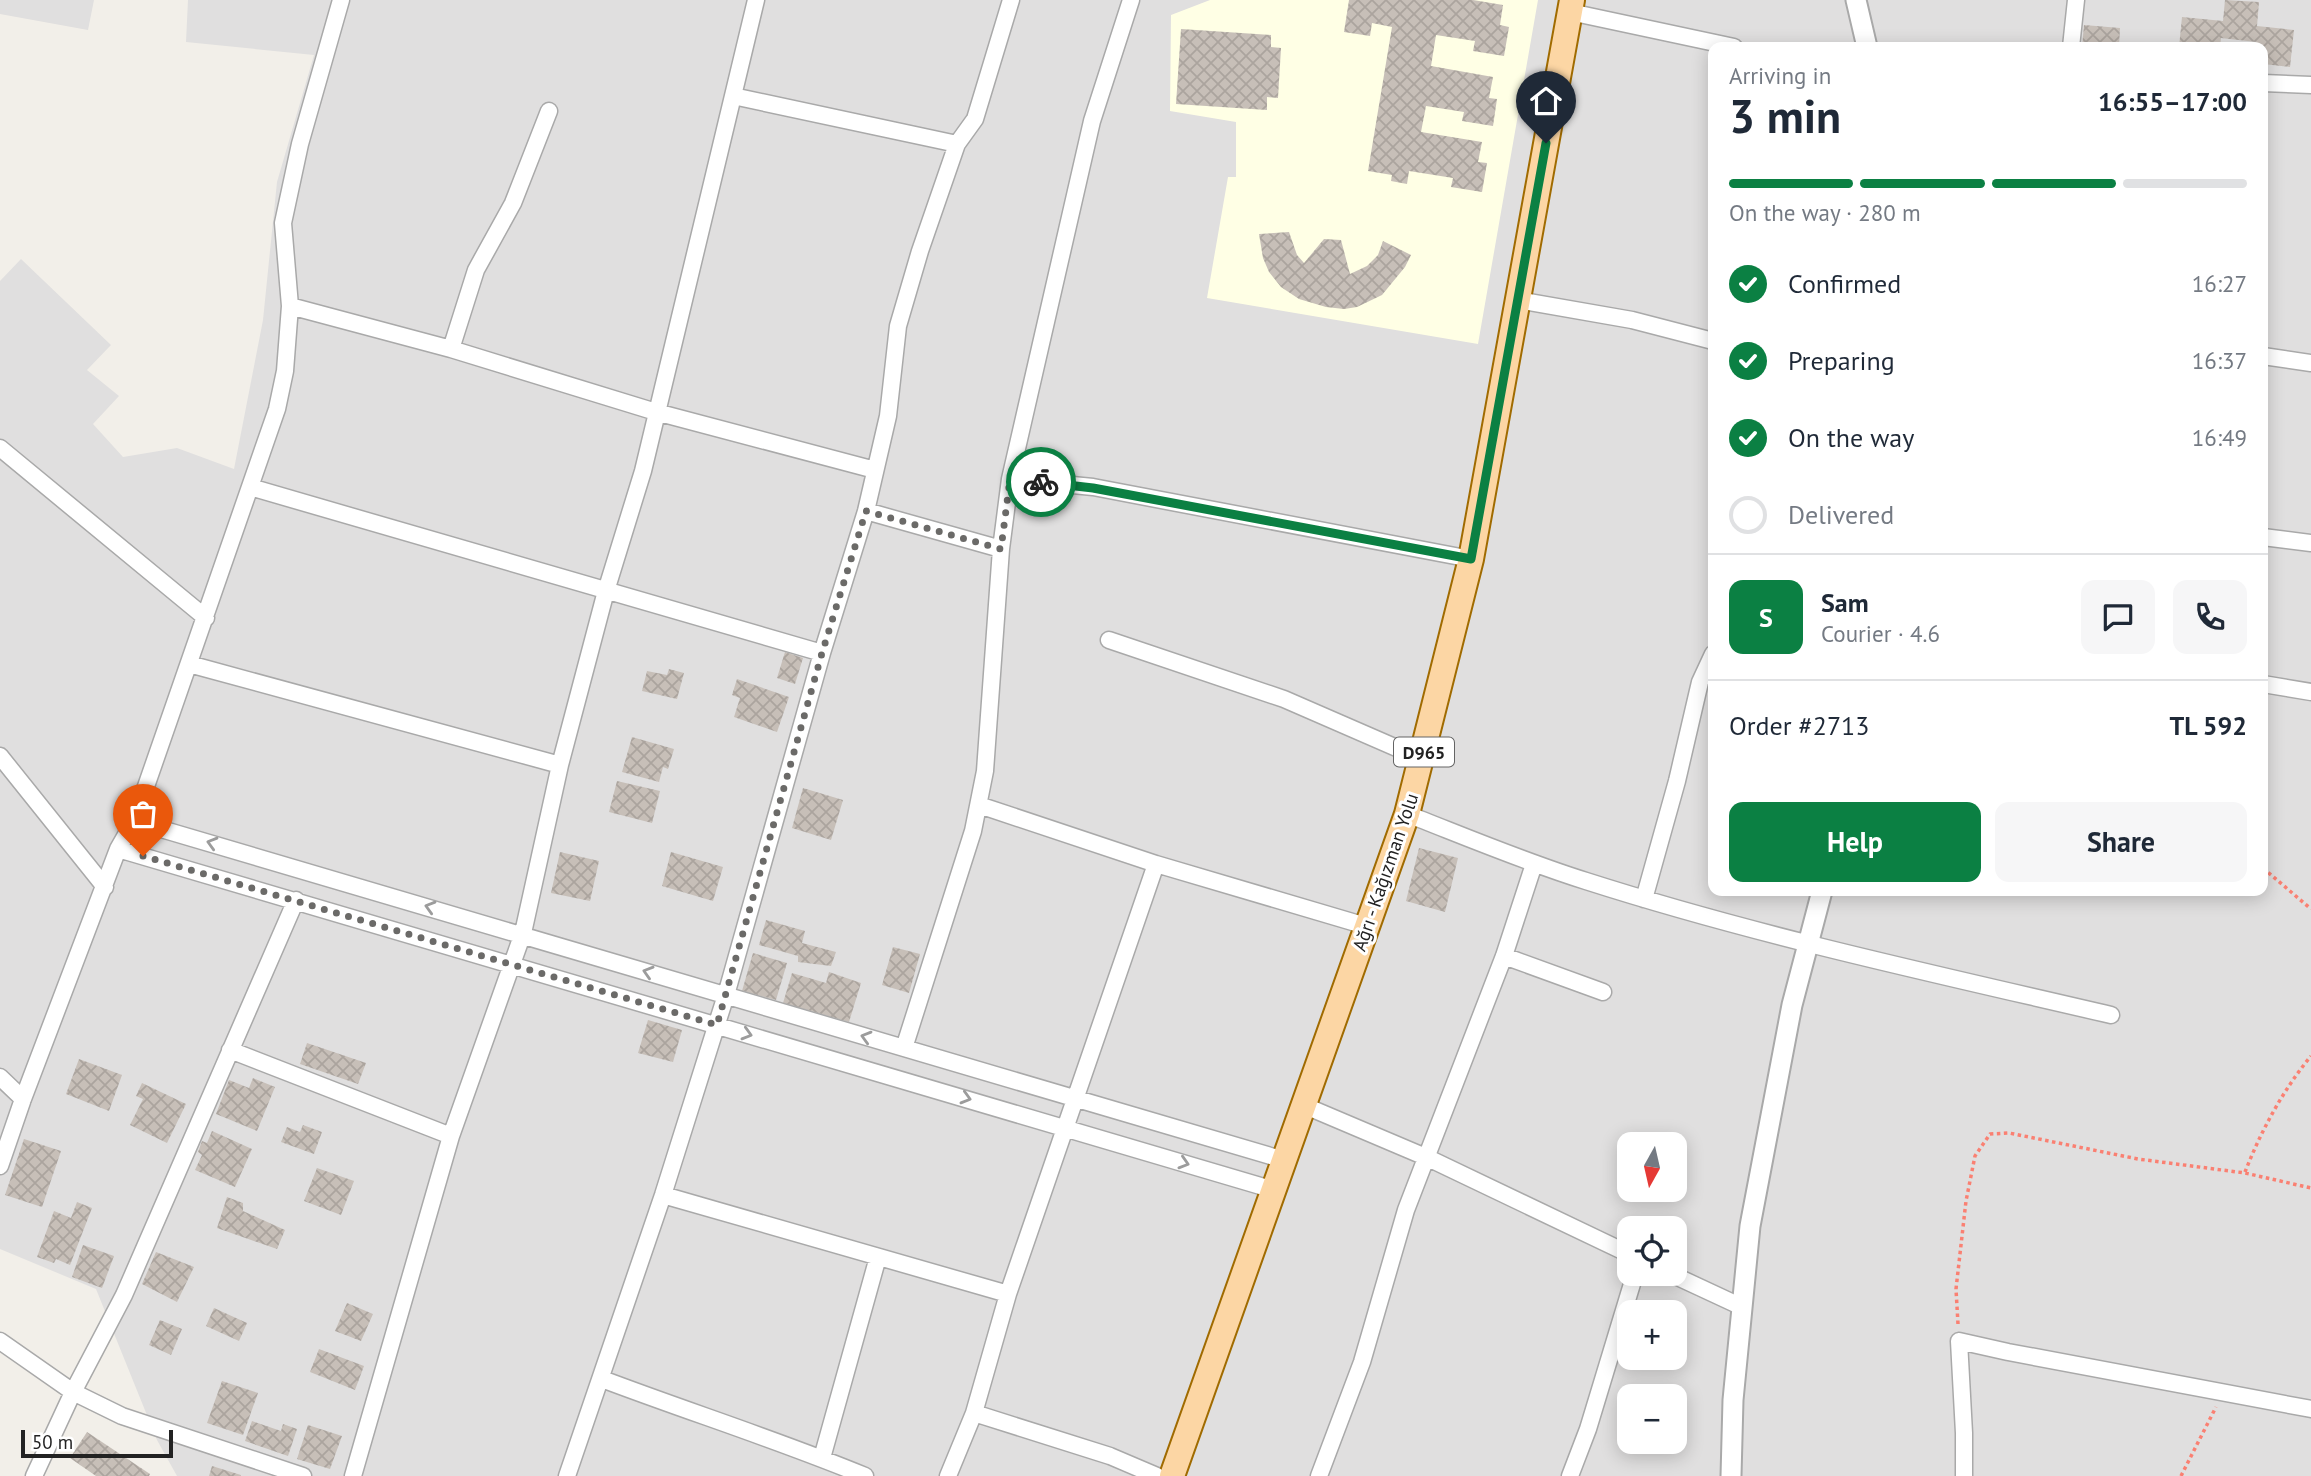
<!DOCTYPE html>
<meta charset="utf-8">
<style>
:root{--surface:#fff;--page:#f6f6f7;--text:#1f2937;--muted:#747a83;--line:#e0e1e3;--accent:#0b8043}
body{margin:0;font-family:"PT Sans",sans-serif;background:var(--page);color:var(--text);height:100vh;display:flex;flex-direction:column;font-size:26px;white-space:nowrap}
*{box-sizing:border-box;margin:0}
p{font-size:23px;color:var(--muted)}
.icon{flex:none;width:38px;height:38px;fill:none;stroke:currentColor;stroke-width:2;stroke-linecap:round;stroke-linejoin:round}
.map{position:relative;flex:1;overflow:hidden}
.panel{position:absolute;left:1708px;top:42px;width:560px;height:854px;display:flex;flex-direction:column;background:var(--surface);border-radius:14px;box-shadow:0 4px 18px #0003}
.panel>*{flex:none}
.needle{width:46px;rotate:188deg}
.tools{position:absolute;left:1617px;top:1132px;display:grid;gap:14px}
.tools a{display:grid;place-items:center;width:70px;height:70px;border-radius:14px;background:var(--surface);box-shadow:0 4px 18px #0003;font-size:35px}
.scale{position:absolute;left:21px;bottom:18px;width:152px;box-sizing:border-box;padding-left:7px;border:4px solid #222;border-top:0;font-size:19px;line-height:24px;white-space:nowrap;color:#222;-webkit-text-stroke:5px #fff;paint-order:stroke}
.pin{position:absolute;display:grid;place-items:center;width:60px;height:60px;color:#fff;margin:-72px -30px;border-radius:50% 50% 50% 0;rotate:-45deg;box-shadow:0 0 7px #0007}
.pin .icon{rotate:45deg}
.courier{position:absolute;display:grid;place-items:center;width:70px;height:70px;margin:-35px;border:5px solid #0b8043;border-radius:50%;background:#fff;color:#222;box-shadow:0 2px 9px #0007}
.summary em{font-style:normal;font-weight:700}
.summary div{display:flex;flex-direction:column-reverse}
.summary{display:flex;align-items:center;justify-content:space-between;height:119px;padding:0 21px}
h1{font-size:46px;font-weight:700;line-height:52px}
.bar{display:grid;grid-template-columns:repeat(4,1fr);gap:10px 7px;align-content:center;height:84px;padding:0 21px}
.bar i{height:9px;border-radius:5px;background:var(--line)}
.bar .selected{background:var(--accent)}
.bar p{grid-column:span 4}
.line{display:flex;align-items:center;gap:18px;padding:0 21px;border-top:2px solid var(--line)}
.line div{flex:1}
.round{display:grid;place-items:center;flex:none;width:74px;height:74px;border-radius:14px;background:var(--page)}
ol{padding:0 21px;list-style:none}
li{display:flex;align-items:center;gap:21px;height:77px}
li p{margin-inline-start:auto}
li .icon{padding:7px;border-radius:50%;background:var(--accent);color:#fff;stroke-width:4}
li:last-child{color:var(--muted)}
li i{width:38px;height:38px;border:4px solid var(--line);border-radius:50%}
.cta{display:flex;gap:14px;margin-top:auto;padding:14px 21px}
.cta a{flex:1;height:80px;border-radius:14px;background:var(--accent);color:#fff;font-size:28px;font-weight:700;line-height:80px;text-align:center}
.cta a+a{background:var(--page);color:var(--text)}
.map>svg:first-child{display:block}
</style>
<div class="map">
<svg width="2311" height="1476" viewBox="0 0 2311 1476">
<defs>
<pattern id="building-cross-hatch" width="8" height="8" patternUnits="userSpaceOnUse" patternTransform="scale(1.75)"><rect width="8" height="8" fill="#c7bfb8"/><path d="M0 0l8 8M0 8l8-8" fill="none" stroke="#aba49e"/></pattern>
</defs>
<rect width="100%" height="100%" fill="#f2efe9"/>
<path fill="#e0dfdf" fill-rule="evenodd" d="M0,0H94L88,30L0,14Z
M188,0H2311V1476H177L157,1440L96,1289L0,1249V281L21,259L111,345L87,370L119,396L93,424L123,457L177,448L234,469L263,320L277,182L314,55L186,42ZM1713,47H2263V891H1713ZM1629,1144H1675V1190H1629ZM1629,1228H1675V1274H1629ZM1629,1312H1675V1358H1629ZM1629,1396H1675V1442H1629Z"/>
<path fill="#ffffe5" d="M1210,0H1538L1478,344L1207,298L1228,177H1236V122L1170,111L1171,15Z"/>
<path fill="url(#building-cross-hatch)" d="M1349,0H1473L1503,5L1500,25L1509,27L1504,56L1473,51L1475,41L1436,35L1431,66L1493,77L1489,98L1497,99L1493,126L1462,121L1464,112L1426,106L1421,132L1482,142L1478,162L1487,163L1482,192L1451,187L1453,178L1409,171L1407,184L1391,181L1392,175L1368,171L1392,27L1372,23L1370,36L1344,32Z
M2225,0L2259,2L2257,26L2294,30L2290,67L2263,64V47H2255L2256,42L2221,38L2220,47H2179L2182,17L2223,21Z
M2084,25L2120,28L2119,47H2082Z
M1181,29L1271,35V47L1281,48L1278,98L1267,97V110L1176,104Z
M1289,232L1297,255L1304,263L1324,239L1341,240L1350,274L1367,266L1378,255L1383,241L1411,255L1405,267L1382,295L1357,307L1344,309L1326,307L1299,299L1281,287L1269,272L1263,258L1259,234Z
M785,652L803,658L795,684L777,678Z
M669,669L684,673L677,699L642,691L647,671L667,675Z
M737,679L789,697L777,732L734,717L740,698L732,695Z
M632,737L674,749L668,769L663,767L659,782L622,772Z
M617,781L660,791L652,823L609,812Z
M803,788L843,800L831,840L792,828Z
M1419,848L1458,858L1445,912L1406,901Z
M560,852L599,861L590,901L551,893Z
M671,852L723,867L713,901L662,886Z
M766,920L805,931L802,943L836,952L831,966L798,962V956L759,945Z
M893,947L920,954L909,993L882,985Z
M753,953L787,963L776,1000L742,991Z
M829,972L861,983L849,1022L783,1003L792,973L826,983Z
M648,1020L682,1030L673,1062L638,1053Z
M307,1043L366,1063L358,1084L300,1064Z
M79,1059L122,1075L109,1111L66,1094Z
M253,1078L275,1087L257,1131L216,1114L229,1080L249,1088Z
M142,1083L186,1104L167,1143L130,1125L143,1099L136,1096Z
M303,1125L322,1132L314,1154L281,1142L287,1127L300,1132Z
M212,1131L252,1149L235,1187L195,1170L202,1155L198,1152L202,1141L207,1143Z
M24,1139L61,1151L42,1207L5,1195Z
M317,1168L354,1181L341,1215L304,1201Z
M227,1197L243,1203V1211L285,1230L277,1249L217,1228Z
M77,1202L92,1208L70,1265L56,1259L54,1263L37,1257L54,1211L71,1218Z
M83,1245L114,1256L102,1288L72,1277Z
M156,1252L194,1267L177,1302L142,1284Z
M347,1303L373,1314L361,1341L335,1331Z
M214,1308L247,1323L239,1341L206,1326Z
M160,1320L182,1329L171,1355L149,1345Z
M319,1349L364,1366L355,1390L310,1372Z
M222,1381L258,1393L243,1435L207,1423Z
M252,1421L281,1431L283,1424L297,1429L288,1456L245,1441Z
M308,1425L342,1436L330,1469L297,1459Z
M87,1432L150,1474L149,1476H96L70,1458Z
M212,1466L241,1475V1476H209Z"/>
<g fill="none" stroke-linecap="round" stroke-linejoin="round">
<defs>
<path id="minor" d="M1570,12L1734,47
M2071,47L2076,0
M2263,83L2311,85
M733,96L957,144
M1518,300L1632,320L1713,341
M290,306L451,349L656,412L875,470
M451,349L476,270L513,203L549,111
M2263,356L2311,363
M0,448L206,618
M1010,479L1093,487L1471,559
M250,487L822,653
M866,511L1001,549
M2263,537L2311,543
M1109,640L1284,699L1422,759
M189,664L560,765
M2263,684L2311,692
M0,756L105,887
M979,805L1156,864L1366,926
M1407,814C1466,837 1525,862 1586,881C1758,936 1935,974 2111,1015
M134,821L1284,1160
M118,849L1274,1190
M1644,899L1677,781L1700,682L1713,654
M1504,956L1603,992
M904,1048L973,831L985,771L1001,549L1010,479L1092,121L1131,0
M230,1050L451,1136
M0,1077L23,1099
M1303,1105L1428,1158L1629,1254
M0,1166L23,1099L118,849L134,821L277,409L285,371L290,306L283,223L300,144L341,0
M663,1195L1008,1294
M1671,1274L1742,1307
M0,1341L73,1392L122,1416L303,1476
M602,1379C689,1412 778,1440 865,1476
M974,1413L1110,1456L1157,1476
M822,1458L878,1257
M34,1476L73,1392L124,1295L296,900
M353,1476L451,1136L523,933L560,765L606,591L643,471L756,0
M567,1476L663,1195L726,995L822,653L866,511L888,416L898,326L920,251L957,144L975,119L1011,0
M948,1476L974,1413L1008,1294L1156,864
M1319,1476L1362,1362L1406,1210L1504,956L1534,864
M1570,1476L1588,1429L1635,1274
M1964,1476V1433L1959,1341L2008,1352L2311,1409"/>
<path id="tertiary" d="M1856,0L1867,47
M1731,1476L1733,1400L1750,1226L1792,1005L1822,891"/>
<path id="primary" d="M1172,1476L1407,814L1471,559L1572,0"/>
</defs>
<use href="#minor" stroke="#a9a9a9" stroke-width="19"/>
<use href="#tertiary" stroke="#a9a9a9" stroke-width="23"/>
<use href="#primary" stroke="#a06b00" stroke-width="28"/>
<path stroke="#fa8072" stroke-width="3.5" stroke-dasharray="3.5 3.5" stroke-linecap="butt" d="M2263,868L2311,909
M2245,1172C2261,1131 2283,1090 2311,1056
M1958,1324L1956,1289L1966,1201L1975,1156L1990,1134L2009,1133L2138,1159L2245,1173L2311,1188
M2181,1476L2216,1407"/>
<use href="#minor" stroke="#fff" stroke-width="16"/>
<use href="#tertiary" stroke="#fff" stroke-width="19"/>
<use href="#primary" stroke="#fcd6a4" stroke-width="24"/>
</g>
<defs><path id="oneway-chevron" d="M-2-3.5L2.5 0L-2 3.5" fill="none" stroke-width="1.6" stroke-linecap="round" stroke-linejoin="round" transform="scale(1.75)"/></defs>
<g stroke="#9c9c9c">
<use href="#oneway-chevron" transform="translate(212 843) rotate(-164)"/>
<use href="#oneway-chevron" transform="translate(430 907) rotate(-164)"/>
<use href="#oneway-chevron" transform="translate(648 972) rotate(-163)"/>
<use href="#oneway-chevron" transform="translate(747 1034) rotate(16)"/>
<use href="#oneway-chevron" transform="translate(866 1037) rotate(-164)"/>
<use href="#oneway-chevron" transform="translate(966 1098) rotate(16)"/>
<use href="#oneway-chevron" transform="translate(1184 1163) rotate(17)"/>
</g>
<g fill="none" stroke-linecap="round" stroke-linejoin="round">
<path stroke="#6b6a68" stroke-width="7" stroke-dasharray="0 12.6" d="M143,856L717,1025L822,653L866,511L1001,549L1010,479L1041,482"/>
<path stroke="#0b8043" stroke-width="9" d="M1041,482L1093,488L1471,559L1546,143"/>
</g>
<g text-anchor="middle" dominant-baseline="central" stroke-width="6" stroke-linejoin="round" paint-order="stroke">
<rect fill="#fff" stroke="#646464" stroke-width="2" x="1394" y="737.5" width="60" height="29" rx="5"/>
<g font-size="18" font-weight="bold" fill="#222">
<text x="1424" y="752">D965</text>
</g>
<g font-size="19" fill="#222" stroke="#fff">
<text transform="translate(1385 872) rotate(-71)">Ağrı - Kağızman Yolu</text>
</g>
</g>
</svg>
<div class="tools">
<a><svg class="needle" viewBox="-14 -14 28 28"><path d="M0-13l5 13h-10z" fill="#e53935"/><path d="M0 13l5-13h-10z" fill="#747a83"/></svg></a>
<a><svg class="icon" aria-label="locate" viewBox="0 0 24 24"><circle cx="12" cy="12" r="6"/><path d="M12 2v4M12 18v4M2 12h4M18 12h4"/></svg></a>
<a>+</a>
<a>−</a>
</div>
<div class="scale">50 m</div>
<div class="pin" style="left:143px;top:856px;background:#ea580c"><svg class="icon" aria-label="bag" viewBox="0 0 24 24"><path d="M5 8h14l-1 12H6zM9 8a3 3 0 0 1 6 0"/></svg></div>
<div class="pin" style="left:1546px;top:143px;background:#1f2937"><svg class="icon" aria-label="home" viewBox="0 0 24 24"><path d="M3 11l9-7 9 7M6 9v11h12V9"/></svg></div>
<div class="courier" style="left:1041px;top:482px"><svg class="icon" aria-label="bike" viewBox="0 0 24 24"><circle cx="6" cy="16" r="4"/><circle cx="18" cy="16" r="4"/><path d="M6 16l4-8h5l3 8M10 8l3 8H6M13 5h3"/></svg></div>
<section class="panel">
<div class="summary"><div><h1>3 min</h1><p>Arriving in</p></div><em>16:55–17:00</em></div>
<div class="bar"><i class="selected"></i><i class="selected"></i><i class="selected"></i><i></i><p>On the way · 280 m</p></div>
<ol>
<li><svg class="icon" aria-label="check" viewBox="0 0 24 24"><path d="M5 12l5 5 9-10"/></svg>Confirmed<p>16:27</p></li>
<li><svg class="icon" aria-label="check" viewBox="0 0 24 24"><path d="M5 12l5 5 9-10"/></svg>Preparing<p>16:37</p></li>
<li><svg class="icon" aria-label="check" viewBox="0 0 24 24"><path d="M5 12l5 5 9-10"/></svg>On the way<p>16:49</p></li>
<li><i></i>Delivered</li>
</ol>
<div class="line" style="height:126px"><b class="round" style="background:var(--accent);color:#fff">S</b><div><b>Sam</b><p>Courier · 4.6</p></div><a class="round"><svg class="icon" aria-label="chat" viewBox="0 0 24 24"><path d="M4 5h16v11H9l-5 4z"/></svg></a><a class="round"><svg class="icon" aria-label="phone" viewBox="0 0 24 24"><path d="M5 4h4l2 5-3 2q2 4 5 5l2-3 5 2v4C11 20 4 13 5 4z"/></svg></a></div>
<div class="line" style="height:91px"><div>Order #2713</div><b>TL 592</b></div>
<div class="cta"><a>Help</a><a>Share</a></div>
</section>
</div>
